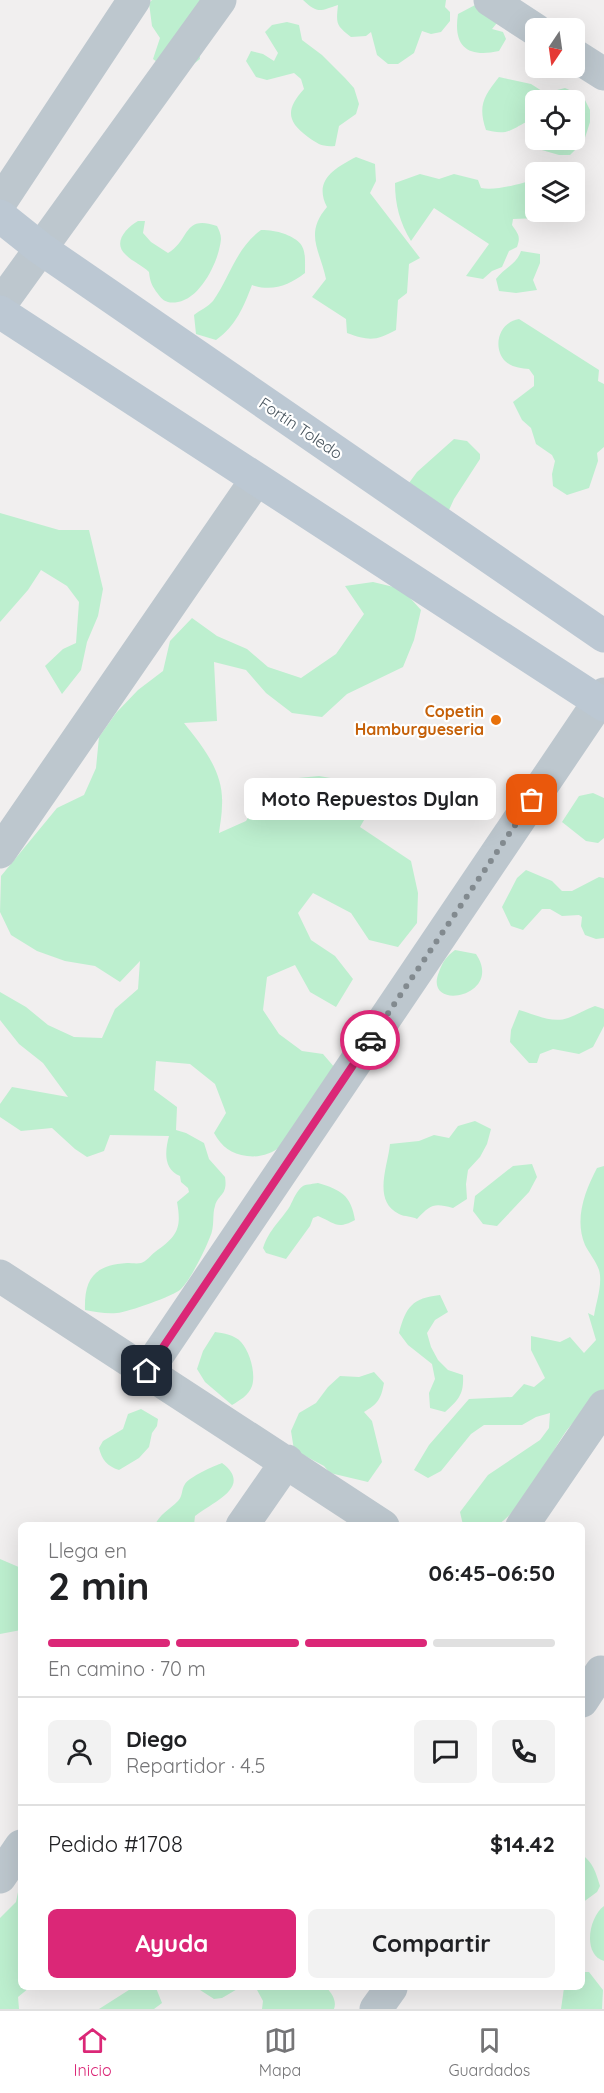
<!DOCTYPE html>
<html lang="es">
<meta charset="utf-8">
<style>
:root{--surface:#fff;--page:#f2f2f2;--text:#202124;--muted:#757577;--line:#e0e0e0;--accent:#db2777}
body{margin:0;font-family:Quicksand,sans-serif;background:var(--page);color:var(--text);height:100vh;display:flex;flex-direction:column;font-size:22px;white-space:nowrap}
*{box-sizing:border-box;margin:0}
p{font-size:20px;color:var(--muted)}
.icon{flex:none;width:33px;height:33px;fill:none;stroke:currentColor;stroke-width:2;stroke-linecap:round;stroke-linejoin:round}
.map{position:relative;flex:1;overflow:hidden}
.sheet{position:absolute;left:18px;top:1522px;width:567px;height:468px;display:flex;flex-direction:column;background:var(--surface);border-radius:9px;box-shadow:0 6px 24px #0002}
.sheet>*{flex:none}
.needle{width:39px;rotate:193deg}
.controls{position:absolute;left:525px;top:18px;display:grid;gap:12px}
.controls a{display:grid;place-items:center;width:60px;height:60px;border-radius:9px;background:var(--surface);box-shadow:0 6px 24px #0002;font-size:30px}
.pin{position:absolute;display:grid;place-items:center;width:51px;height:51px;color:#fff;margin:-26px;border-radius:12px;box-shadow:0 3px 9px #0006}
.courier{position:absolute;display:grid;place-items:center;width:60px;height:60px;margin:-30px;border:4px solid #db2777;border-radius:50%;background:#fff;color:#222;box-shadow:0 2px 8px #0007}
.bubble{position:absolute;height:42px;border-radius:9px;background:var(--surface);box-shadow:0 6px 24px #0002;font-size:20px;font-weight:700;line-height:42px;text-align:center}
.summary em{font-style:normal;font-weight:700}
.summary div{display:flex;flex-direction:column-reverse}
.summary{display:flex;align-items:center;justify-content:space-between;height:102px;padding:0 30px}
h1{font-size:39px;font-weight:700;line-height:45px}
.bar{display:grid;grid-template-columns:repeat(4,1fr);gap:9px 6px;align-content:center;height:72px;padding:0 30px}
.bar i{height:8px;border-radius:4px;background:var(--line)}
.bar .on{background:var(--accent)}
.bar p{grid-column:span 4}
.line{display:flex;align-items:center;gap:15px;padding:0 30px;border-top:2px solid var(--line)}
.line div{flex:1}
.round{display:grid;place-items:center;flex:none;width:63px;height:63px;border-radius:9px;background:var(--page)}
.action{display:flex;gap:12px;margin-top:auto;padding:12px 30px}
.action a{flex:1;height:69px;border-radius:9px;background:var(--accent);color:#fff;font-size:24px;font-weight:700;line-height:69px;text-align:center}
.action a+a{background:var(--page);color:var(--text)}
.dock{display:flex;justify-content:space-around;align-items:center;height:84px;border-top:2px solid var(--line);background:var(--surface);font-size:16px;color:var(--muted)}
.dock a{display:grid;justify-items:center;gap:3px}
.dock .on{color:var(--accent)}
.map>svg:first-child{display:block}
</style>
<div class="map">
<svg width="604" height="2009" viewBox="0 0 604 2009">
<rect width="100%" height="100%" fill="#f1efef"/>
<path fill="#bdefcf" fill-rule="evenodd" d="M152,0H206L198,42L200,59L177,77L153,59L160,38L152,26L149,3Z
M303,0H446L445,7L450,12V21L441,32L431,34L422,31L414,53L398,64H388L377,55L371,32L366,36L351,37C336,25 336,24 338,5C320,11 318,14 303,0Z
M477,4L501,18L492,29L503,32L506,39L499,51C467,58 453,46 458,14Z
M287,22L299,25L302,40L322,55L345,78L354,88L359,104L356,114L339,126L335,146C322,147 318,144 308,137C286,121 286,109 304,89L301,79L294,73L267,80L256,77L246,61L251,51L263,54L274,61L278,53L265,32L272,25Z
M499,77L531,84L542,91H553L565,88L583,96L590,110V122L584,141L570,155H559L535,148L531,141L533,120C523,122 519,127 511,130C503,134 494,132 486,130C478,106 483,97 499,77ZM536,100H574V140H536Z
M356,157L375,164L376,181L370,193L420,258L409,264L407,293L398,300L396,330C376,341 369,341 347,333L346,319L312,297L326,279C320,250 304,234 327,207C313,180 335,168 356,157Z
M420,174L439,179L454,174L478,180L481,188C495,191 521,184 535,179L536,212H543L539,218L513,219L512,225C518,234 521,236 517,247L509,251L502,267L492,271L483,279L466,276L489,244L434,208L411,241C400,223 395,205 395,183Z
M138,221H145L143,233L151,242L168,253C190,240 183,214 217,226C219,230 221,234 221,239C219,261 201,298 178,302C168,304 163,301 158,294C152,286 150,282 149,272C142,265 133,262 126,255C112,243 126,228 138,221Z
M261,230C270,230 276,231 285,234C307,243 305,251 305,273C289,285 273,292 252,285C244,306 236,326 216,340L196,334L194,315C200,310 208,307 213,301C230,277 236,248 261,230Z
M521,251L540,254V263L533,280L537,290L516,293L499,291L496,279C504,268 517,264 521,251Z
M519,319L599,370L598,381L604,384V447L597,453L598,461L589,488L567,495L553,486L552,474L555,461L552,455L536,444L531,428L522,420L513,402L534,386V376L529,369C521,368 511,367 505,361C492,347 499,322 519,319Z
M454,439L467,441L480,454V459L454,499L449,510L409,483L417,472Z
M0,513L59,530H89L103,589L98,616L87,642L81,670L62,694L45,666L63,649L76,643L79,602L67,586L41,570L28,590L0,622Z
M373,582L402,589L421,610L414,640L403,667L347,694L322,717L292,713L266,693L246,670L214,662L217,721L184,723C203,747 224,772 222,805C222,815 220,824 219,833L246,821L263,793L288,779L319,776L348,781L375,801L360,827L411,861L418,893L417,923L398,947L369,940L351,913L313,893L298,913L311,940L335,956L353,979L336,1007L310,992L295,965L267,977L263,1010L279,1034L302,1051L323,1054L335,1068C316,1100 292,1162 247,1156C231,1154 222,1147 214,1133L226,1113L215,1084L190,1064L156,1061L154,1090L177,1107L176,1130L186,1133L204,1143L209,1159L225,1177C228,1196 218,1194 215,1206C212,1214 215,1227 210,1237C205,1250 191,1279 181,1289C174,1296 128,1312 117,1313C106,1314 96,1312 85,1310C84,1278 95,1265 127,1263C131,1263 137,1264 141,1263C146,1262 151,1255 155,1252C177,1236 182,1229 177,1202L189,1192L188,1188L181,1182L180,1176C163,1169 165,1151 169,1136L110,1135L104,1151L87,1157L75,1149L52,1128L21,1131L0,1117V1104L12,1087L68,1097L43,1063L19,1044L0,1020V992L26,1007L48,1025L74,1037L102,1038L115,1009L138,989L140,961L120,982L95,966L65,961L37,951L11,935L0,912L1,876L57,808L84,795L96,768L99,737L116,713L138,690L163,671L170,641L192,618L217,636L247,649L268,667L301,678L336,654L364,614L345,586Z
M593,793L604,798V838L598,843L586,841L562,822L579,796Z
M526,870L552,881L562,891H572L599,877L604,878V938L596,939L585,935L581,926L582,917L579,915L562,916L550,909H542L523,930L511,926L502,907L517,878Z
M455,950L476,954C505,997 422,1013 439,972C443,961 446,957 455,950Z
M595,1006L604,1009V1026L593,1047L579,1054L553,1049L540,1054L537,1063H529L510,1042L511,1030L519,1010C534,1014 552,1024 568,1018C577,1015 586,1009 595,1006Z
M475,1121L491,1129L487,1144L480,1157L468,1170L466,1184L467,1199L453,1208C434,1203 431,1204 417,1219C412,1216 405,1217 399,1214C372,1201 388,1166 390,1144L419,1141L434,1135L449,1138L458,1126Z
M532,1164L537,1177L529,1192L497,1226L483,1224L473,1211L475,1196L513,1166Z
M604,1166V1394C593,1406 577,1417 567,1430C546,1460 528,1503 498,1525H463L460,1512L488,1475L540,1440L549,1428L550,1413L536,1417L522,1425H484L471,1434L441,1471L428,1478L414,1470L429,1445L469,1399L512,1397L524,1384L534,1387L545,1378L531,1350V1336L560,1342L570,1337L584,1353L596,1340L588,1313L594,1316C596,1302 603,1284 599,1270C596,1261 589,1253 585,1245C574,1219 585,1191 597,1168Z
M318,1183C341,1190 351,1195 355,1220C337,1230 335,1223 318,1216L313,1218L310,1226L286,1259L266,1253L263,1248C270,1228 280,1222 290,1206C293,1200 297,1190 303,1186C307,1184 314,1184 318,1183Z
M440,1295L448,1312L435,1320L427,1333L431,1347L438,1360L448,1370L463,1375C464,1394 459,1399 445,1412L430,1408L429,1393L435,1379L432,1364L408,1345L399,1333C406,1307 412,1298 440,1295Z
M215,1332C223,1333 235,1335 241,1342C250,1352 256,1373 252,1386C249,1395 239,1401 232,1405L205,1382L197,1369L203,1351Z
M374,1372L384,1383C381,1399 378,1404 364,1412L372,1421L382,1462L368,1482L330,1473L324,1466L294,1450L291,1431L299,1413L316,1403L328,1387L340,1376L359,1377Z
M141,1409L158,1419L157,1426L152,1433L149,1447L139,1458L119,1470C107,1466 102,1460 99,1448L103,1441L123,1429L128,1414Z
M222,1463C254,1487 212,1502 195,1516L194,1525H155C159,1515 170,1509 178,1501C183,1496 181,1490 185,1484C189,1477 214,1466 222,1463Z
M0,1559L21,1568V1630L0,1634Z
M582,1855C593,1862 596,1873 600,1886L597,1892L582,1903Z
M21,1877V1988H29L18,1997L19,2009H0V1918L16,1902Z
M604,1906V1961C582,1954 589,1917 604,1906Z
M582,1972H589L603,1990L602,2009H561L564,1988H582Z
M132,1988H156L162,2003L154,2009H99Z
M197,1988H239L222,1998L214,1999Z
M256,1988H327C332,1994 337,2001 334,2009H262L263,2001Z"/>
<g fill="none" stroke-linecap="round" stroke-linejoin="round">
<path stroke="#bdc7ce" stroke-width="33" d="M490,0L536,30
M574,55L604,74
M0,203L134,0
M0,305L220,0
M0,852L256,480
M0,1276L383,1526
M147,1371L604,694
M242,1526L287,1461
M522,1526L604,1406
M582,1701L601,1672
M0,1877L21,1846
M376,2009L391,1988"/>
<path stroke="#bcc8d3" stroke-width="33" d="M0,216L40,248L604,636
M0,312L604,705"/>
</g>
<g fill="none" stroke-linecap="round" stroke-linejoin="round">
<path stroke="#828a8f" stroke-width="6" stroke-dasharray="0 10.8" d="M370,1040L532,800"/>
<path stroke="#db2777" stroke-width="8" d="M147,1371L370,1040"/>
</g>
<circle fill="#e8710a" stroke="#fff" stroke-width="2" cx="496" cy="720" r="6"/>
<g text-anchor="middle" dominant-baseline="central" stroke-width="4.5" stroke-linejoin="round" paint-order="stroke">
<g font-size="16" fill="#47535c" stroke="#fff">
<text transform="translate(301 428) rotate(34)">Fortín Toledo</text>
</g>
<g font-size="16" font-weight="bold" fill="#c56008" stroke="#fff" text-anchor="end">
<text x="484" y="711">Copetin<tspan x="484" dy="18">Hamburgueseria</tspan></text>
</g>
</g>
</svg>
<div class="controls">
<a><svg class="needle" viewBox="-14 -14 28 28"><path d="M0-13l5 13h-10z" fill="#e53935"/><path d="M0 13l5-13h-10z" fill="#757577"/></svg></a>
<a><svg class="icon" aria-label="locate" viewBox="0 0 24 24"><circle cx="12" cy="12" r="6"/><path d="M12 2v4M12 18v4M2 12h4M18 12h4"/></svg></a>
<a><svg class="icon" aria-label="layers" viewBox="0 0 24 24"><path d="M12 4l9 5-9 5-9-5zM3 14l9 5 9-5"/></svg></a>
</div>
<div class="pin" style="left:532px;top:800px;background:#ea580c"><svg class="icon" aria-label="bag" viewBox="0 0 24 24"><path d="M5 8h14l-1 12H6zM9 8a3 3 0 0 1 6 0"/></svg></div>
<div class="pin" style="left:147px;top:1371px;background:#1f2937"><svg class="icon" aria-label="home" viewBox="0 0 24 24"><path d="M3 11l9-7 9 7M6 9v11h12V9"/></svg></div>
<div class="courier" style="left:370px;top:1040px"><svg class="icon" aria-label="car" viewBox="0 0 24 24"><path d="M5 17H2v-5l4-1 3-4h7l3 4 3 1v5h-3M9 17h6M6 11h13"/><circle cx="7" cy="17" r="2"/><circle cx="17" cy="17" r="2"/></svg></div>
<div class="bubble" style="left:244px;top:778px;width:252px">Moto Repuestos Dylan</div>
<section class="sheet">
<div class="summary"><div><h1>2 min</h1><p>Llega en</p></div><em>06:45–06:50</em></div>
<div class="bar"><i class="on"></i><i class="on"></i><i class="on"></i><i></i><p>En camino · 70 m</p></div>
<div class="line" style="height:108px"><a class="round"><svg class="icon" aria-label="person" viewBox="0 0 24 24"><circle cx="12" cy="8" r="4"/><path d="M4 21q1-7 8-7t8 7"/></svg></a><div><b>Diego</b><p>Repartidor · 4.5</p></div><a class="round"><svg class="icon" aria-label="chat" viewBox="0 0 24 24"><path d="M4 5h16v11H9l-5 4z"/></svg></a><a class="round"><svg class="icon" aria-label="phone" viewBox="0 0 24 24"><path d="M5 4h4l2 5-3 2q2 4 5 5l2-3 5 2v4C11 20 4 13 5 4z"/></svg></a></div>
<div class="line" style="height:78px"><div>Pedido #1708</div><b>$14.42</b></div>
<div class="action"><a>Ayuda</a><a>Compartir</a></div>
</section>
</div>
<nav class="dock">
<a class="on"><svg class="icon" aria-label="home" viewBox="0 0 24 24"><path d="M3 11l9-7 9 7M6 9v11h12V9"/></svg>Inicio</a>
<a><svg class="icon" aria-label="map" viewBox="0 0 24 24"><path d="M3 6l6-2 6 2 6-2v14l-6 2-6-2-6 2zM9 4v14M15 6v14"/></svg>Mapa</a>
<a><svg class="icon" aria-label="saved" viewBox="0 0 24 24"><path d="M7 4h10v16l-5-4-5 4z"/></svg>Guardados</a>
</nav>
